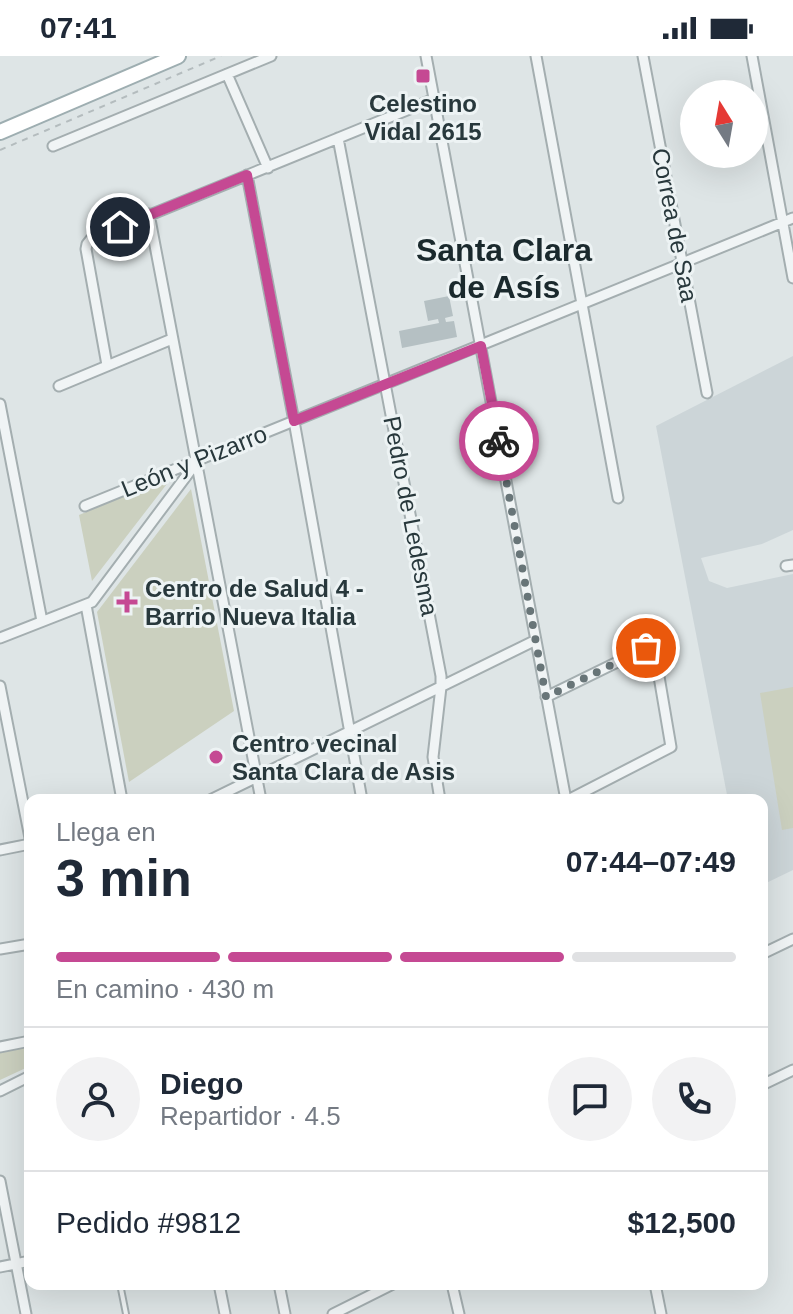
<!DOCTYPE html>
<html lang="es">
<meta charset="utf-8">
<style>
:root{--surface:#fff;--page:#f2f2f3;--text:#1f2937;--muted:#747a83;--line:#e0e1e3;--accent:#c54993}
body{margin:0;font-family:Arial,sans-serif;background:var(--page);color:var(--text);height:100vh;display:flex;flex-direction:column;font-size:30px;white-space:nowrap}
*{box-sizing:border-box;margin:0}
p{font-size:26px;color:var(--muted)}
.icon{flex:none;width:44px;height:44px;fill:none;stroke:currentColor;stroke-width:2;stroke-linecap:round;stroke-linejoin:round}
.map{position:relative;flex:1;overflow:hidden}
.panel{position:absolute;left:24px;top:738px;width:744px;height:496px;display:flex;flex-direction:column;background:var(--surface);border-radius:16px;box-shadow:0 8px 32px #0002}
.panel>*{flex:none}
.needle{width:52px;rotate:349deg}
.buttons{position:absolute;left:680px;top:24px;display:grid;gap:16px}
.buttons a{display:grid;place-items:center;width:88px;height:88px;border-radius:50%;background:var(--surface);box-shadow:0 8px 32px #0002;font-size:40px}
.pin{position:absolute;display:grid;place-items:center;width:68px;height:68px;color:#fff;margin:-34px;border:4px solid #fff;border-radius:50%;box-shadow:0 2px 8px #0007}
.courier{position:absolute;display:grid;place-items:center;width:80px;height:80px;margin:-40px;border:6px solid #c54993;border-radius:50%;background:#fff;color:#222;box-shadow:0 2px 10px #0007}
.summary em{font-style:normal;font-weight:700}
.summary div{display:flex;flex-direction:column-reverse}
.summary{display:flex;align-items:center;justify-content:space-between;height:136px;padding:0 32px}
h1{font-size:52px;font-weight:700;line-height:60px}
.bar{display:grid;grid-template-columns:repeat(4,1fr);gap:12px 8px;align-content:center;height:96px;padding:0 32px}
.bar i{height:10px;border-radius:6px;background:var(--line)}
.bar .current{background:var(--accent)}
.bar p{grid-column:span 4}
.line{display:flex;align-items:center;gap:20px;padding:0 32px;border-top:2px solid var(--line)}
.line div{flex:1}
.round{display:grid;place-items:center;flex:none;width:84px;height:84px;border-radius:42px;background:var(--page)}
.status{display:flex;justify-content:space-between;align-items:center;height:56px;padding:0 40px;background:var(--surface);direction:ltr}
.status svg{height:22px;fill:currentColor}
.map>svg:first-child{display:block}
</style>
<div class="status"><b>07:41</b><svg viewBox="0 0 49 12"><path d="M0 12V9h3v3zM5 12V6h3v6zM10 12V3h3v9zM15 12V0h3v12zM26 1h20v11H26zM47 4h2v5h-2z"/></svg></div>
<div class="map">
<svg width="793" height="1258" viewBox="0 0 793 1258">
<rect width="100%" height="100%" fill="#dee5e6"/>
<path fill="#ccd5d8" d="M793,300V474L762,488L701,502L709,525L727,532L793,518V814L762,829V744H728L656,370Z"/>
<path fill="#cbd0bf" d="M173,420L92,525L79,459Z
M191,433L234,655L129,726L97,556Z
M793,631V772L782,774L760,637Z
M30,989V1010L0,1024V994Z"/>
<path fill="#b5c0c3" d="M449,240L453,260L445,262L446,266L454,265L457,281L402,292L399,275L439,267L438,263L428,265L424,245Z"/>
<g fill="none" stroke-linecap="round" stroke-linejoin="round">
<defs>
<path id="service" d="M120,1228L126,1258"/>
<path id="minor" d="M426,0L566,744
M536,0L618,442
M643,0L707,337
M752,0L793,222
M227,18L268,112
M338,82L441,620V631L433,701L440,744
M53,90L271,0
M247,119L294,365L362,744
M149,158L261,744
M107,309L86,193L87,188L91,183L434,43
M59,330L172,283
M0,348L42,565
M85,450L793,162
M786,510L793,509
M86,549L122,744
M0,582L92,546L196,407
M0,630L30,782
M546,641L646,592L650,591L655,597L671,691L568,744
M210,744L536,584
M0,794L30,788
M0,893L30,888
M762,898L793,883
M0,991L30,985
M762,1029L793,1014
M0,1035L30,1020
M0,1125L26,1258
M0,1211L30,1205
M219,1228L225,1258
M279,1228L285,1258
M452,1228L459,1258
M655,1228L661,1258
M333,1258L393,1228"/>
<path id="primary" d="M0,76L178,0"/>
</defs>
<use href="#service" stroke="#a4aeb0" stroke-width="8"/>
<use href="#minor" stroke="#a4aeb0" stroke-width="13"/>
<use href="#primary" stroke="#9eaeb1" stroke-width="18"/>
<path stroke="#b4bcbe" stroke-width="2" stroke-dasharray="6 6" stroke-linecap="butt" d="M0,94L221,0"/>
<use href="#service" stroke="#f0f4f5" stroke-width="4"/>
<use href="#minor" stroke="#f0f4f5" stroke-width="9"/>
<use href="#primary" stroke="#fff" stroke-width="14"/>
</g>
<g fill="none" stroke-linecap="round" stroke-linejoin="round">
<path stroke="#687578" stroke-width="8" stroke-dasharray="0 14.4" d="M499,385L546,641L646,592"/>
<path stroke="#c54993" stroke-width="10" d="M120,171L247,119L294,365L481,290L499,385"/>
</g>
<g fill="#c54993" stroke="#edf3f4" stroke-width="3">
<rect x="415" y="12" width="16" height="16" rx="4"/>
<path d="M123 534h8v8h8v8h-8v8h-8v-8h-8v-8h8z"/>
<circle cx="216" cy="701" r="8"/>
</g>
<g text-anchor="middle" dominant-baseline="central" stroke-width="6" stroke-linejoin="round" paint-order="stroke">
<g font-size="24" font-weight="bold" fill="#28383c" stroke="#edf3f4" text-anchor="start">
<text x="423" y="47" text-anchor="middle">Celestino<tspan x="423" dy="28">Vidal 2615</tspan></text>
<text x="145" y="532">Centro de Salud 4 -<tspan x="145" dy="28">Barrio Nueva Italia</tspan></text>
<text x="232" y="687">Centro vecinal<tspan x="232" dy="28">Santa Clara de Asis</tspan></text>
</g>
<g font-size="24" fill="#28383c" stroke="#edf3f4">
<text transform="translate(675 169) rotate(79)">Correa de Saa</text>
<text transform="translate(194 405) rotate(-22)">León y Pizarro</text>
<text transform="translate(411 460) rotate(79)">Pedro de Ledesma</text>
</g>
<g font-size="32" font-weight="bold" fill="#1a292d" stroke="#edf3f4">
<text x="504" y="194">Santa Clara<tspan x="504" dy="37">de Asís</tspan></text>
</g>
</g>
</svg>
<div class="buttons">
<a><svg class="needle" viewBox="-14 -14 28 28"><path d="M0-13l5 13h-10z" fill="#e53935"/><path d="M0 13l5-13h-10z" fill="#747a83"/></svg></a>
</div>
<div class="pin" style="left:646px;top:592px;background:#ea580c"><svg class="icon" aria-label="bag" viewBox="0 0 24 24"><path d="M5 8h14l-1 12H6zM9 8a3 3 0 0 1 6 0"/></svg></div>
<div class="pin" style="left:120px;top:171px;background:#1f2937"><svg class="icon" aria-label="home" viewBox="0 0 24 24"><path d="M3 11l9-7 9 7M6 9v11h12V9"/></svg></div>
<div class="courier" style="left:499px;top:385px"><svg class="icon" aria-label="bike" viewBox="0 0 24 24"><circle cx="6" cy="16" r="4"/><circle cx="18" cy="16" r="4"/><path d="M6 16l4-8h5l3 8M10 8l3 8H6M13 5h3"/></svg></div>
<section class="panel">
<div class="summary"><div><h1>3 min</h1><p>Llega en</p></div><em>07:44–07:49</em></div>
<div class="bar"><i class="current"></i><i class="current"></i><i class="current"></i><i></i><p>En camino · 430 m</p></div>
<div class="line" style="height:144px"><a class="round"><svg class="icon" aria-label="person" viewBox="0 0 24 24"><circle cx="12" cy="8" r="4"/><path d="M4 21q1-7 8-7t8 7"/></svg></a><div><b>Diego</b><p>Repartidor · 4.5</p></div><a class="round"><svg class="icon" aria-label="chat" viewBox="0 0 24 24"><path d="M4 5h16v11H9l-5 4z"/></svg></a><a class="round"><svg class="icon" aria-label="phone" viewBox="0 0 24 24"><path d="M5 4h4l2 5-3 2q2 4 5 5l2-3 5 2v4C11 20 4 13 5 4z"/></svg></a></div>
<div class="line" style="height:104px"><div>Pedido #9812</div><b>$12,500</b></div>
</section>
</div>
